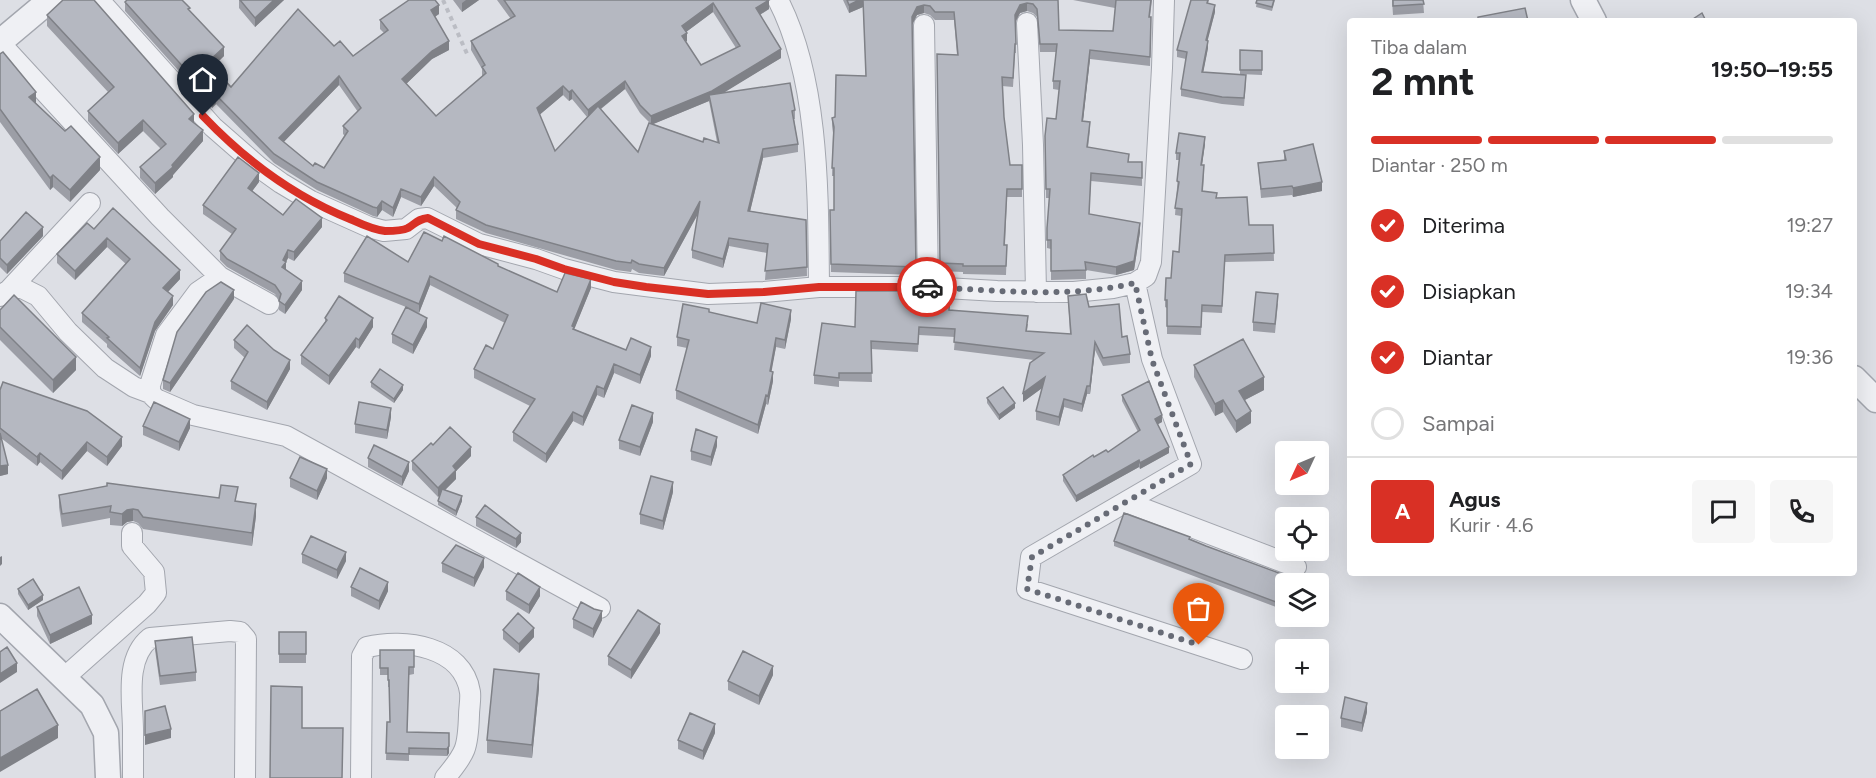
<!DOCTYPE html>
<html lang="id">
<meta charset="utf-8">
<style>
:root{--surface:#fff;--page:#f6f6f6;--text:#202124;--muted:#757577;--line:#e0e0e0;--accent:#d93025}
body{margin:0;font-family:Figtree,sans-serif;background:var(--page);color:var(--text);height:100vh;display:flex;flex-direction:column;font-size:22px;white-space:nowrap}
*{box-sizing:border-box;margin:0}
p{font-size:20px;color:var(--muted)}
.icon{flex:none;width:33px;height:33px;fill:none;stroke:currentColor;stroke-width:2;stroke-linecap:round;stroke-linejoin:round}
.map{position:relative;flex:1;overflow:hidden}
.panel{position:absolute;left:1347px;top:18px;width:510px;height:558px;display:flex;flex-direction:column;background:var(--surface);border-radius:6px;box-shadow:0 6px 24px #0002}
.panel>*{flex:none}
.needle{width:39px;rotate:226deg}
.controls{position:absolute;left:1275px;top:441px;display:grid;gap:12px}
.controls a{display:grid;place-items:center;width:54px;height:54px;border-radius:6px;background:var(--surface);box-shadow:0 6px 24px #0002;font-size:30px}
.pin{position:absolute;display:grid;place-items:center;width:51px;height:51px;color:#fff;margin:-62px -26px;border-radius:50% 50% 50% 0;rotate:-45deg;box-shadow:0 0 6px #0007}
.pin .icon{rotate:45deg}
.courier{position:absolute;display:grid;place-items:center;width:60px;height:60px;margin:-30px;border:4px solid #d93025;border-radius:50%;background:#fff;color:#222;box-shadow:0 2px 8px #0007}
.overview em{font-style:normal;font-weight:700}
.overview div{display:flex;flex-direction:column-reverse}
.overview{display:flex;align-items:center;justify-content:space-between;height:102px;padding:0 24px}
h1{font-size:39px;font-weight:700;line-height:45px}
.bar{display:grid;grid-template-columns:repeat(4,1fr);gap:9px 6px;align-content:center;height:72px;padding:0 24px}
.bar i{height:8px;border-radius:4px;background:var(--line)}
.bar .on{background:var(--accent)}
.bar p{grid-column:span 4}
.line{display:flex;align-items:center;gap:15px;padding:0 24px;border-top:2px solid var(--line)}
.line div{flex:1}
.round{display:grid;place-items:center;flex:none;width:63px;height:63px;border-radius:6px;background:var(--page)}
ol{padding:0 24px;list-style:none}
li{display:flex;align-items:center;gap:18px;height:66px}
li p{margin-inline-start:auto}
li .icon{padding:6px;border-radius:50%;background:var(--accent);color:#fff;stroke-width:4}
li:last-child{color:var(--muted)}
li i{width:33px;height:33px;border:3px solid var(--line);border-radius:50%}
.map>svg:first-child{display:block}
</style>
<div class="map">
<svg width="1876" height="778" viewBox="0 0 1876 778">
<rect width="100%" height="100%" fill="#dddfe5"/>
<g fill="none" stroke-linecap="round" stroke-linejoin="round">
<defs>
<path id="minor" d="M99,0L213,127L260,168L281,183L311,201L369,227L384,231L406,229L419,219L427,218L479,244L536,259L564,269L614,282L708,294L764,292L819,287H928L997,291L1074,292L1113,288L1135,283L1146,276L1151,262L1162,68L1164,0
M778,0C820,81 818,198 819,287
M1027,23L1033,145L1036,292
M924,25L928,287
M0,43L160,217L220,277L269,304
M220,277L198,292L166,335L150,385V393L156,399L193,415L286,436L600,608
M1135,283L1152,359L1191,464L1031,557L1027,589L1242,659
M9,290L90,203
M0,296L9,290L20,287L38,296L68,332L105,368L134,387L150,393
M1126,502L1296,567
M65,677L147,604L156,593L154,572L132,546V533
M133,778C133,762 133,747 133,731C133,702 124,659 150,638L230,631L240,632L246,639L245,778
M361,778L362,656L367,647C404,638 463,646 470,692C471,699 469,708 469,715C468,748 466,753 445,778"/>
<path id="tertiary" d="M1583,0L1594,21
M0,42L50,0
M1854,378L1876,400
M0,616L92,705L106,733L108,778"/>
</defs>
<use href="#minor" stroke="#a3a6ae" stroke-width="22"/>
<use href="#tertiary" stroke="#a3a6ae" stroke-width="27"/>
<path stroke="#bbbdc4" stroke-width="4" stroke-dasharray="4.5 4.5" stroke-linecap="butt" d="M443,0L468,56"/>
<use href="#minor" stroke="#eff0f4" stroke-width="20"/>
<use href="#tertiary" stroke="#eff0f4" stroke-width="24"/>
</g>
<path fill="#9c9ea6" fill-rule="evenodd" d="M239,0H284L255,27L239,8Z
M453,0H479L462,12Z
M497,0H769V9L760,15L781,58L722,93L795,110V119H794L798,144V152L763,158L750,211L806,220L807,276L765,280L767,253L729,246L723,268L692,258V250L698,214L664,276L639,273L632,269L631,272L616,270L486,233L456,219V210L457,208L434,186L421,206L401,197L393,217L382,210L377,217L373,216L317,190L274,163L216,104L212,108L125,11V2L190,11L224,56L213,67L231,87L334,46L353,56L384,33L380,29V20L439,14L435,17L449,50L432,59L406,84L436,116L482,77V69L471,50V41L511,19ZM713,12L736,48L701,65L686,42V32ZM339,85L358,112L343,126V134L345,136L324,168L313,166L283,142ZM625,89L640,113L650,123L638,152L601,109ZM563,95L569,101L572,99L587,117L555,151L539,115ZM709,101L717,142H703L653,124Z
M843,0H1058L1059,30L1113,31L1115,8L1073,0H1152L1150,17H1151L1150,66L1090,59L1083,121L1090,130L1088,148L1129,162H1142V186L1091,181L1089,214L1140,232L1134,270L1116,275L1086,270V279L1051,280V249L1047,248V228L1050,198H1046L1045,136L1056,119L1059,90L1053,89V81L1056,52H1040L1037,17L1033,13L1027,11L1020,13L1015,22L1016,53H1015L1013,87L1002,86L1004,117L1010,165H1022V197H1007L1005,245H1007L1006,275L963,274V272L940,271L937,54L957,55L954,20H935L930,15L924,13L917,15L912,25L916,275L831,272L830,210H834V176H832L833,133L832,126V118L835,117L866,76L863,7L849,13Z
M1191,0H1209L1208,3L1215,12L1207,41L1208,48L1203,72L1246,82L1244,106L1222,104L1181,96V89L1186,59L1177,57V50Z
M1257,0H1275L1272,11L1256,7Z
M1392,0H1423L1424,13L1393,15Z
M47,15L194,123L203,141L173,175V177L155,194L140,178V167L161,149L143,131L118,154L88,121V111L108,92L47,26Z
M1240,50L1262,51V75L1240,74Z
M0,54L36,103L65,131L100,170L70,202L53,187L50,190L0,122Z
M1205,144L1202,165L1204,173L1203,191L1217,198L1249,225H1273L1274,261L1225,262L1222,313L1202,312L1201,335L1167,334V308L1165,307V300L1179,252L1181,216L1175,215L1179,160H1176V153Z
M1284,151L1322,191L1293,197L1292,195L1261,198L1258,163L1284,160Z
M259,182L252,191L283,215L322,227L294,261L288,258L286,262V270L302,290L285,314L279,310V301L275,294L227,267L220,260V251L232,234L203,214V205Z
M94,229L180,279L168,292L173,305L155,331L140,376L107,347V344L82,322V313L126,264L107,247L75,280L57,263V254Z
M43,236L7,274L0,267V241Z
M442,241L557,292L591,288L574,329L626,350L651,356L640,384L614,373L604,398L597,395L583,426L573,421L546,463L513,441V432L530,406L474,378V369L493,349L505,323L430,285L419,313L407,308L427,327L413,354L392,343V334L406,307L344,282V273L408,262Z
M919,294L949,310L1028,324L1027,331L1070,334L1068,296L1089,307L1122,337L1130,354V363L1103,366L1095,350L1090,394H1087L1082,412L1064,407L1059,426L1036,420V411L1042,388L1023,402L1034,360L954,350L955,337L919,335L918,352L871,349L872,382L839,381V387L814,384V375L855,327Z
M234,299L170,392L163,389V380Z
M1278,303L1275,333L1253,331V322Z
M0,310L76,370L53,393L0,340Z
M709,312L757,323L791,319L785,349L776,347L771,371L773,381L768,405L766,404L758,434L676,399V390L687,348L677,346V337Z
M325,318L373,327L359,349L356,347L329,385L301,364V355L325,322Z
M234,340L290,369L267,410L231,389V381L245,358L234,348Z
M1194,365L1264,390L1245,400L1251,423L1236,433L1223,412L1215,416L1194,377Z
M371,382L403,390L394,403L371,387Z
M0,390L122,446L107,466L87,451L62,480L40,462L37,466L1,438L8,474L0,476Z
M1122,395L1162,422L1157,424L1169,453L1140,469L1139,467L1076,502L1063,481V475L1094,457L1108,452L1138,432L1122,401Z
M987,398L1015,408L999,420L987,403Z
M391,417L387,439L355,433V424Z
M653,422L640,456L619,449V440Z
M143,426L190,428L179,451L143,435Z
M433,445L471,456L456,471V479L445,490L462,501L456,516L438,505V501L440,494L438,497L412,470V461Z
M717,446L711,466L691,460V451Z
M368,458L409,471L402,486L368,467Z
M290,478H327L317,500L290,487Z
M673,492L663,530L640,524V514Z
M59,495L237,501L256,516L252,546L143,529L138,523L133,521L127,522L122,526L110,525V518L62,527L59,507Z
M476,517L521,542L516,548L476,526Z
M1190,539L1295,584L1284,610L1114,546V541Z
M302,554L346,561L337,579L302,563Z
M442,563L484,567L474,587L442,572Z
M351,587L388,591L379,610L351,596Z
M18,589L43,600L28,610L18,594Z
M506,591L540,596L529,614L506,600Z
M37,607L92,624L50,644L37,616Z
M573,619L602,620L593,638L573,628Z
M503,630L534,637L519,653L503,639Z
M279,632H306V663H279Z
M660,633L631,679L608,665V656Z
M155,641L196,672V681L160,685L155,650Z
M380,650H414V674L409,675L407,732L449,733V753L447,756L409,755V761L386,760L387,722H390L389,687H388V675H380Z
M773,675L759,705L728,690V681Z
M539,688L532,758L487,753V740Z
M1367,712L1362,732L1341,727V718Z
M715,733L703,760L678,749V740Z"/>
<path fill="#7f8187" d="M274,0H284L255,27V18Z
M466,0H479L462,12V3Z
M769,0V9L756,17V8Z
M859,0H863V7L849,13V5Z
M713,3V12L682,35V26Z
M1027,3V11L1020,13L1015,23V15L1020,5Z
M439,5V14L431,19V10Z
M924,5V13L917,15L912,25V17L917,7Z
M1215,5V12L1206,47V40Z
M687,33V41L682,45V36Z
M449,41V50L432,59L402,88V79L432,51Z
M1208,41V48L1202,79V72Z
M224,47V56L208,71V62Z
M781,49V58L712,100L709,95V101L651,125V116Z
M1090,50V59L1082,130V121Z
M339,76V85L279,147V138Z
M625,81V89L588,119V110Z
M563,86V95L537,117V108Z
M572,90V99L569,101V92Z
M36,92V104L29,97Z
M216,95V104L212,108V99Z
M194,114V124L189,119Z
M143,120V131L118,154V143Z
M203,130V141L173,175V177L155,194V183L172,165Z
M1205,137V144L1201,172V165Z
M763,149V158L748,220V211Z
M100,157V170L70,202V190Z
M259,173V182L248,197V188Z
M53,175V187L50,190V178Z
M434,177V186L421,206V197Z
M1322,182V191L1293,197V188Z
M401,189V197L393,217V208Z
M382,201V210L377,217V208Z
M700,201V210L664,276V268Z
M322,218V227L294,261V252Z
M1140,223V232L1134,270L1116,275V267Z
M43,227V236L7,274V265Z
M107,238V247L75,280V271Z
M729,238V246L723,268V259Z
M288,250V258L286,262V271L282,276L283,260Z
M180,270V279L163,297V288Z
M430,276V285L419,313V304Z
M591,279V288L574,330L572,326Z
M302,281V290L285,314V305Z
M234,290V299L170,392V383Z
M173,296V305L155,331L140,376V368L155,322Z
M791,310V319L785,349V340Z
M373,318V327L359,349V340Z
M427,318V327L413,354V345Z
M356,338V347L329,385V376Z
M776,338V347L770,380V371Z
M1095,342V350L1090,394V386Z
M651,347V356L640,384V375Z
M76,357V370L53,393V380Z
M290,360V369L267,410V402Z
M614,364V373L604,398V389Z
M773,372V381L768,405V396Z
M1045,377V386L1023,402V393Z
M1264,377V390L1239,403V391Z
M403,385V390L394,403V399Z
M597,386V395L583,426V417Z
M1087,386V394L1082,412V404Z
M766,395V404L758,434V425Z
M1064,399V407L1059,426V417Z
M1223,400V412L1215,416V404Z
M1015,403V408L999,420V415Z
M391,408V417L387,439V430Z
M1251,411V423L1236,433V421Z
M573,412V421L546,463V454Z
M653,413V422L640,456V447Z
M1162,415V422L1155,426V419Z
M190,419V428L179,451V442Z
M122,437V446L107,466V457Z
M717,437V446L711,466V457Z
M87,442V451L62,480V471Z
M471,447V456L456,471V479L438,497V488L453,466Z
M1169,447V453L1140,469V463Z
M40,453V462L37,466V457Z
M1139,460V467L1076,502V496Z
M409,462V471L402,486V477Z
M8,465V474L0,476V466Z
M327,469V478L317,500V491Z
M673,482V492L663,530V521Z
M462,496V501L456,516V511Z
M256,504V516L252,546V533Z
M133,509V521L127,522L122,526V514L127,510Z
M521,533V542L516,548V539Z
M346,552V561L337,579V570Z
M2,556V564L0,566V557Z
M484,558V567L474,587V578Z
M388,582V591L379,610V601Z
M540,587V596L529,614V605Z
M43,595V600L28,610V605Z
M602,611V620L593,638V629Z
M92,615V624L50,644V635Z
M660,624V633L631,679V670Z
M534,628V637L519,653V644Z
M17,663V672L0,683V674Z
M773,666V675L759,705V696Z
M539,674V688L532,758V745Z
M1367,703V712L1362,732V723Z
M715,724V733L703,760V751Z
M58,725V738L0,772V758Z
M171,729V738L145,745V735Z
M449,746V753L447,756V749Z"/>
<path fill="#b5b8c1" stroke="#7f8187" stroke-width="1.5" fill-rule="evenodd" d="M63,0H94L194,114L189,119L203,130L172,165L173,167L155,183L140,167L166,144L143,120L118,143L88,111L114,87L47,15Z
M127,0H182L190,8L188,9L224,47L208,62L231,87L298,9L334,46L340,41L353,56L388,30L380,20L409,0H435L439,5L431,10L449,41L432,51L402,79L436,116L486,73L482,67L485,65L471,41L515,16L504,0H769L756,8L781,49L712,91L651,116L640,105L625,81L588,110L572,90L569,92L563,86L537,108L555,151L598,106L638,152L649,123L703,142L704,138L719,143L709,95L790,83L795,110L792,111L798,144L763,149L748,211L806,220L807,267L765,271L768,244L729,238L723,259L692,250L700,201L664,268L639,264L632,260L631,263L616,261L486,225L456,210L460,202L434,177L421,197L401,189L393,208L382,201L377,208L373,207L317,182L274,154L216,95L212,99L125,2ZM713,3L740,46L701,65L682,36L687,33L682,26ZM339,76L361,108L343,126L348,131L324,168L315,163L313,166L279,138Z
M240,0H274L255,18Z
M847,0H859L849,5Z
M863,0H1058L1059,30L1113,31L1116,0H1151L1149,17H1151L1150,57L1090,50L1082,121L1090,122L1087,147L1129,154L1128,162H1142V178L1091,173L1089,214L1140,223L1134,261L1116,267L1085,262L1086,270L1051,271V240H1047V228L1050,189H1046L1045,136L1047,118L1056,119L1060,81H1053L1057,44H1040L1037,9L1033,4L1027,3L1020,5L1015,15L1016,44H1015L1013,78L1002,77L1004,117L1010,165H1022V189H1007L1004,245H1007L1006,266H963V264L940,263L937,54L958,55L954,12H935L930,6L924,5L917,7L912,17L916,267L831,264L830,210H834V168H832L834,127L832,118L835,117L836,75L866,76Z
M1191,0H1208L1207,3L1215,5L1206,40L1208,41L1202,72L1246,75L1244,98L1222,97L1181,89L1187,52L1177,50Z
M1257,0H1274L1272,7L1256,3Z
M1393,0H1423L1424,4L1393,6Z
M1525,8L1528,21H1478V17Z
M1702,13L1706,21H1690Z
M1240,50L1262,51V70H1240Z
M3,52L36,92L29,97L65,131L71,126L100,157L70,190L53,175L50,178L0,109V54Z
M1179,133L1205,137L1201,165H1204L1202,191L1217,193L1216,198L1247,197L1249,225H1273L1274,253L1225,255L1222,306L1202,305L1201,327L1167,326V300H1165L1166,278H1171L1173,251L1179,252L1182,209L1175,208L1179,182L1177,181L1180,153H1176Z
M1313,144L1322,182L1293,188L1292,186L1261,189L1258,163L1286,160L1284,151Z
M238,157L259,173L248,188L283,215L296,199L322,218L294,252L288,250L283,260L286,262L282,267L302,281L285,305L279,301L281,294L275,285L227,259L220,251L236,229L203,205Z
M113,208L180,270L163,288L173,296L155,322L140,368L107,338L109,337L82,313L130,259L107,238L75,271L57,254L87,223L94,229Z
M26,212L43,227L7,265L0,258V241Z
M424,232L442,241L444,236L498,264V266L557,292L565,273L591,279L572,326L574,327L573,329L626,350L631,338L651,347L640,375L614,364L604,389L597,386L583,417L573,412L546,454L513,432L535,399L474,369L486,345L493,349L508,315L430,276L419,304L344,273L367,236L408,262Z
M221,282L234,290L170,383L163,380L177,332L206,292Z
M856,291H919V294L950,295L949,310L1028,316L1026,331L1071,334L1068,296L1086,294L1089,307L1119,304L1122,337L1127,336L1130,354L1103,358L1095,342L1090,386H1087L1082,404L1064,399L1059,417L1036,411L1045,377L1023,393L1030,363L1044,353L954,342L955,329L919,327L918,344L871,341L872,373H839V378L814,375L822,323L855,327Z
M1256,292L1278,294L1275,324L1253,322Z
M14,295L76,357L53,380L0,327V310Z
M339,296L373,318L359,340L356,338L329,376L301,355L327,320L325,318Z
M761,303L791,310L785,340L776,338L770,371L773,372L768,396L766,395L758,425L676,390L689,340L677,337L683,304L709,309V312L757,323Z
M406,307L427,318L413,345L392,334Z
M247,325L274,350L290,360L267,402L231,381L248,352L234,340Z
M1243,339L1264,377L1239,391L1251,411L1236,421L1223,400L1215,404L1194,365Z
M380,369L403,385L394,399L371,382Z
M1149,381L1162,415L1155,419L1169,447L1140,463L1139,460L1076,496L1063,475L1093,455L1094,457L1106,450L1108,452L1140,430L1122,395Z
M3,382L87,411L122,437L107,457L87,442L62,471L40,453L37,457L0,428V390Z
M1003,387L1015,403L999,415L987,398Z
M154,402L190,419L179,442L143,426Z
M359,402L391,408L387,430L355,424Z
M632,405L653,413L640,447L619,440Z
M450,427L471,447L453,466L456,470L438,488L412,461L431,443L433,445Z
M696,429L717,437L711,457L691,451Z
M0,433L8,465L0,466Z
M374,445L409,462L402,477L368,458Z
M300,457L327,469L317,491L290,478Z
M651,476L673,482L663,521L640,514Z
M107,483L219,498L221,485L238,487L235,501L256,504L252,533L143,517L138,510L133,509L127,510L122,514L110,512L111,506L62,514L59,495L107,486Z
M442,489L462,496L456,511L438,501Z
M485,505L521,533L516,539L476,517Z
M1124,513L1190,537L1189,539L1206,546L1295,579L1293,584H1286V602L1284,605L1114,541Z
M311,536L346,552L337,570L302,554Z
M456,545L484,558L474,578L442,563Z
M360,568L388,582L379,601L351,587Z
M518,573L540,587L529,605L506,591Z
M33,579L43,595L28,605L18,589Z
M79,587L92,615L50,635L37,607Z
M581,602L594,609L602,611L593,629L573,619Z
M638,610L660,624L631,670L608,656Z
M518,613L534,628L519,644L503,630Z
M279,632H306V654H279Z
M192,637L196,672L160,676L155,641Z
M7,647L17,663L0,674V652Z
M380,650H414V667H409L407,732L449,733V746L447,749L409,748V754L386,753L387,722H390L389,680H388V668H380Z
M743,651L773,666L759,696L728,681Z
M494,669L539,674L532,745L487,740Z
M271,686L302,687V728H343L342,778H270Z
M37,689L58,725L0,758V711Z
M1345,697L1367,703L1362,723L1341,718Z
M165,706L171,729L145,735V711Z
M690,713L715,724L703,751L678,740Z"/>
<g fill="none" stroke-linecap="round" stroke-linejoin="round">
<path stroke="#676b76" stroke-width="6" stroke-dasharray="0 10.8" d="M927,287C997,290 1066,299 1135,283L1152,360L1191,464L1032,557L1027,589L1199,645"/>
<path stroke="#d93025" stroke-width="8" d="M203,116C245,160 293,196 350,219C361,224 373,230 385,231C392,231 402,231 408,228C416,223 418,219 428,218L479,244L536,259L564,269L614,282L646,287L708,294L764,292L819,287H927"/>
</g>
</svg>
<div class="controls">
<a><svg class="needle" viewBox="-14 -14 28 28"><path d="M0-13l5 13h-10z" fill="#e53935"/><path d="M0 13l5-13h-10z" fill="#757577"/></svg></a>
<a><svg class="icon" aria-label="locate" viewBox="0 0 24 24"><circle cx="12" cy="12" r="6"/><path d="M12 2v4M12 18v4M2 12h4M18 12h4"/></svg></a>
<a><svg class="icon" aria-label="layers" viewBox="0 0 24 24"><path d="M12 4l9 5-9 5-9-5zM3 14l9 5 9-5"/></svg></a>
<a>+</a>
<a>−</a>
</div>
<div class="pin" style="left:1199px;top:645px;background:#ea580c"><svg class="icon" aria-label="bag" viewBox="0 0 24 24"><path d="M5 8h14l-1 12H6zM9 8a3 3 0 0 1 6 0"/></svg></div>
<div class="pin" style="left:203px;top:116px;background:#1f2937"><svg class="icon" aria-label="home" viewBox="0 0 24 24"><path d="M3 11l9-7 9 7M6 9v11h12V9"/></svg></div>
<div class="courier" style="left:927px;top:287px"><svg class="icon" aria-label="car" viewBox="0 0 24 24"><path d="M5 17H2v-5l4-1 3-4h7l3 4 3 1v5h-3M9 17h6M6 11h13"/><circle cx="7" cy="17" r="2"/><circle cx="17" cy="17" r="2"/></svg></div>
<section class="panel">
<div class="overview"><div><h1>2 mnt</h1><p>Tiba dalam</p></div><em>19:50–19:55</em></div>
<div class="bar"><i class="on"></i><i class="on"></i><i class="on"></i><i></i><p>Diantar · 250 m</p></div>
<ol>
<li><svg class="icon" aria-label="check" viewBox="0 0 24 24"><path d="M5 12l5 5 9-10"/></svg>Diterima<p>19:27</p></li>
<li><svg class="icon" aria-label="check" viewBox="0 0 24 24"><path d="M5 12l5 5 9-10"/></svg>Disiapkan<p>19:34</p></li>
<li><svg class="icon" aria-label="check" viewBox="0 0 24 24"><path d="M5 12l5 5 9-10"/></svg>Diantar<p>19:36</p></li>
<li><i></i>Sampai</li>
</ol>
<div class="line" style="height:108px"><b class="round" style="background:var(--accent);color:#fff">A</b><div><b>Agus</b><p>Kurir · 4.6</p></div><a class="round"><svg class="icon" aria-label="chat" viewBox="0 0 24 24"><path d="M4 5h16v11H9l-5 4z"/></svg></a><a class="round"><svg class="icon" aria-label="phone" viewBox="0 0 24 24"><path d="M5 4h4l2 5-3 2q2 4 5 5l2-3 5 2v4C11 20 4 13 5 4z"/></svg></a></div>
</section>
</div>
